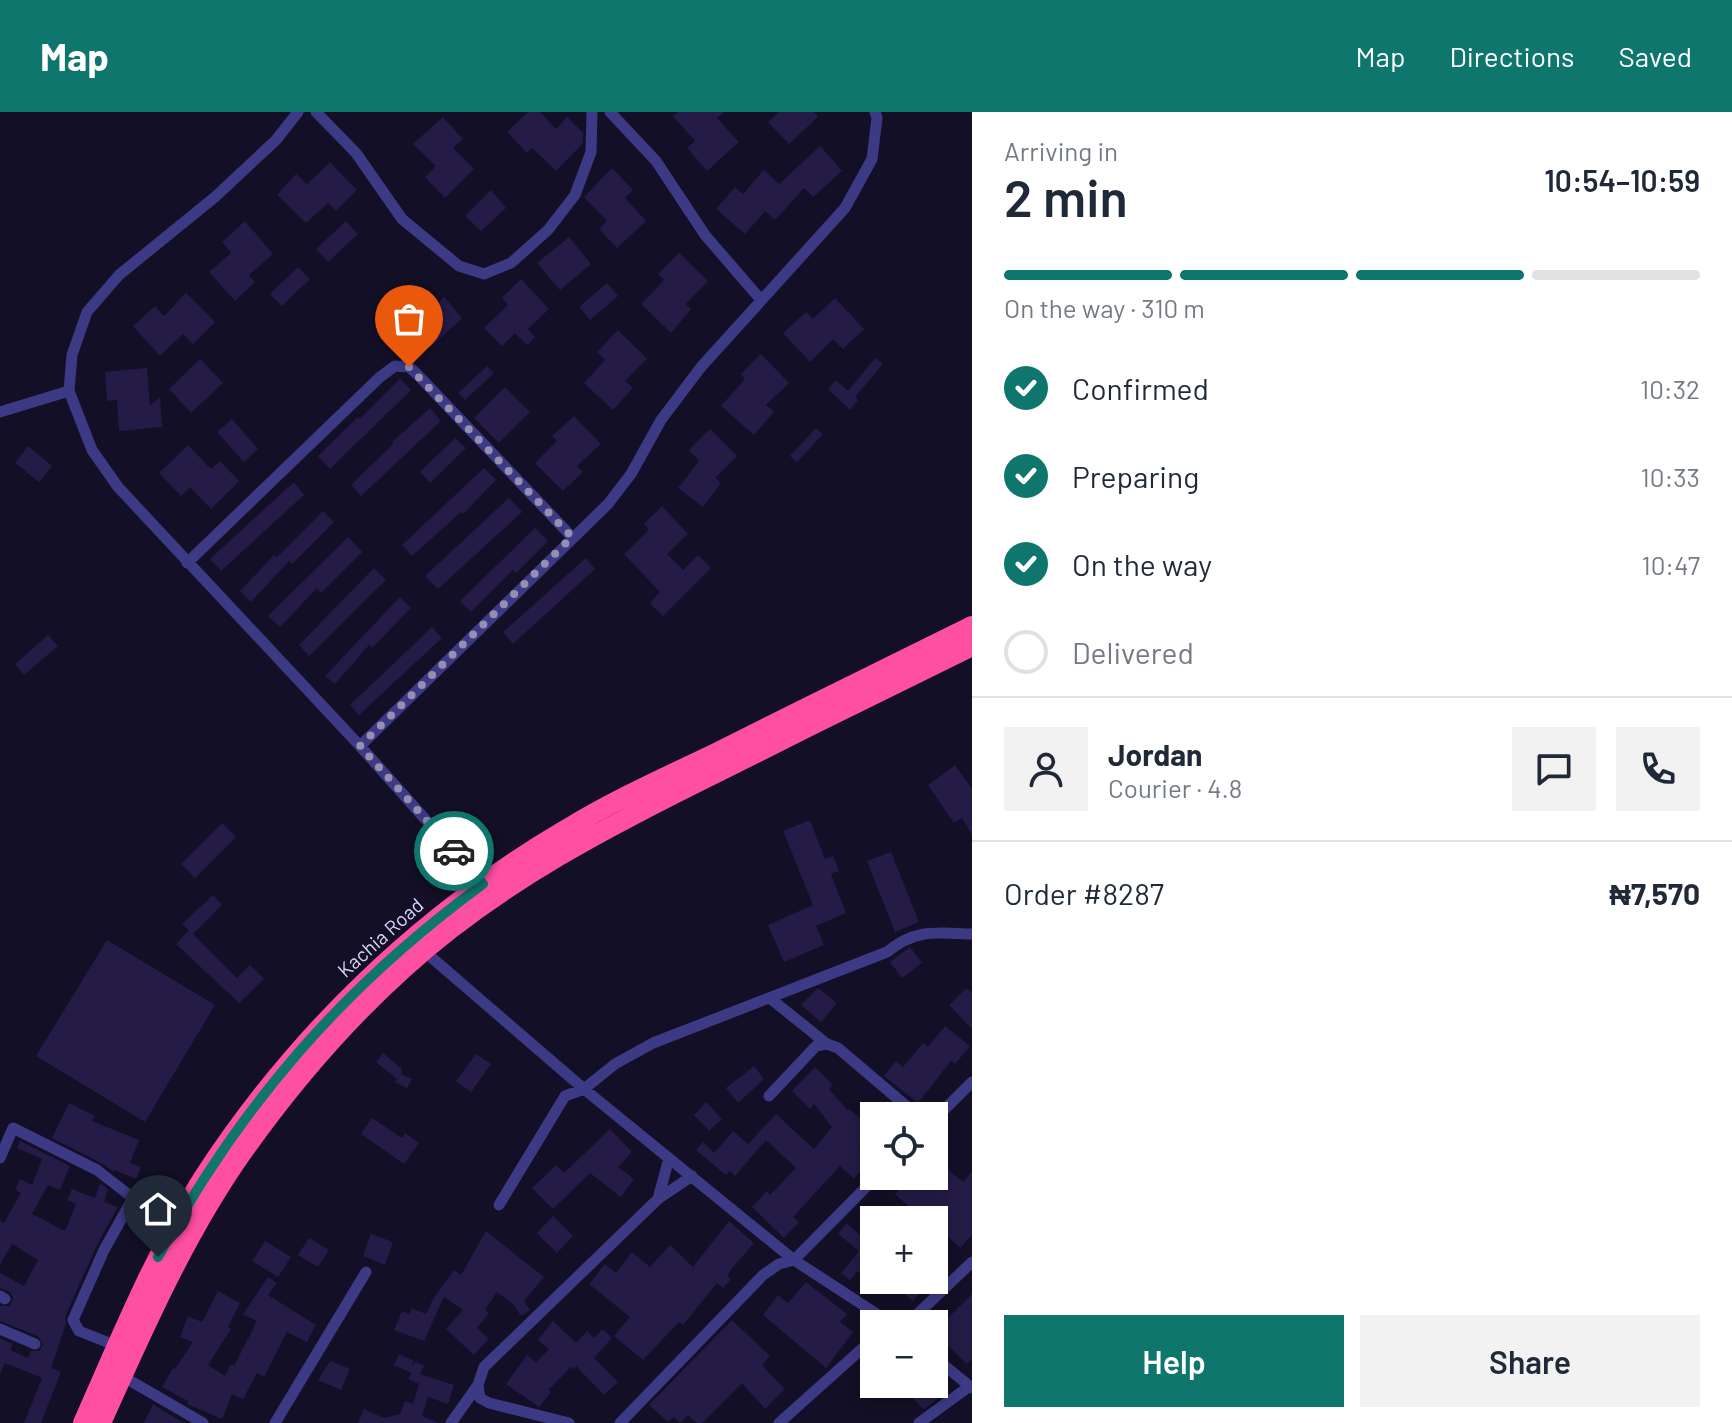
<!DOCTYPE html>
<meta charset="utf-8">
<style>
:root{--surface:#fff;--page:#f2f2f3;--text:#1f2937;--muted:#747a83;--line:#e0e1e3;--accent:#0f766e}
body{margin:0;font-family:Barlow,sans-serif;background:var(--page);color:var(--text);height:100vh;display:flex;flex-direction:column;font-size:30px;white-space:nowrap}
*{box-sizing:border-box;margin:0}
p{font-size:26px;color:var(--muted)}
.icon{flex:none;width:44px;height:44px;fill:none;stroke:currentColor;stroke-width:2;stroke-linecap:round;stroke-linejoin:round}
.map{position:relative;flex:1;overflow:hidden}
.side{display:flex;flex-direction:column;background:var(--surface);width:760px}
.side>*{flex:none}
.fabs{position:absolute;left:860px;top:990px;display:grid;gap:16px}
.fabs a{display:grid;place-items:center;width:88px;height:88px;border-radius:0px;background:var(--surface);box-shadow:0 4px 12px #0003;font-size:40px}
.pin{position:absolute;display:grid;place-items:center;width:68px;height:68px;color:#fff;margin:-82px -34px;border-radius:50% 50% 50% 0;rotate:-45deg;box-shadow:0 0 8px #0007}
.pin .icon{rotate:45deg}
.courier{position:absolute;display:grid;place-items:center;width:80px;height:80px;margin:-40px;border:6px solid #0f766e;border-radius:50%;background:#fff;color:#222;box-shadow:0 2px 10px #0007}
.overview em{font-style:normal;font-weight:600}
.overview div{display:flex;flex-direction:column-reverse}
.overview{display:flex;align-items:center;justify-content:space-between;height:136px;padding:0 32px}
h1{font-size:52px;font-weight:600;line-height:60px}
.bar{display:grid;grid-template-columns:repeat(4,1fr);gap:12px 8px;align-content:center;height:96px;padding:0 32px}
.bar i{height:10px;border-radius:6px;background:var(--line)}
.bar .current{background:var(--accent)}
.bar p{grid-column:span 4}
.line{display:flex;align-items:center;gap:20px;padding:0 32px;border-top:2px solid var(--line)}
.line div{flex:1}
.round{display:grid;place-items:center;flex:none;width:84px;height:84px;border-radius:0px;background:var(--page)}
ol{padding:0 32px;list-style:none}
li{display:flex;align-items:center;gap:24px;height:88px}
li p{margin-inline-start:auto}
li .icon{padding:8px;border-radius:50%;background:var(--accent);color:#fff;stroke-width:4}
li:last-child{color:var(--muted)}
li i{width:44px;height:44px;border:4px solid var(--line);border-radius:50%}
.action{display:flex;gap:16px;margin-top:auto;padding:16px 32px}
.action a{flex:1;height:92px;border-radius:0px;background:var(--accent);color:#fff;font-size:32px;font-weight:600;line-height:92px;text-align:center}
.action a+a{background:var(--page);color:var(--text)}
header{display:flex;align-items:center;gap:48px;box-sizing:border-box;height:112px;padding:0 40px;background:var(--accent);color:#fff}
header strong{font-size:38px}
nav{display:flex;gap:44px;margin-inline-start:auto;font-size:28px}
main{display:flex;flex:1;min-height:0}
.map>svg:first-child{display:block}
</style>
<header>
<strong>Map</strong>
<nav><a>Map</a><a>Directions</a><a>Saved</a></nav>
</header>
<main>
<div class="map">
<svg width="972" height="1311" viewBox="0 0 972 1311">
<rect width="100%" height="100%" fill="#130f26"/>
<path fill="#241b47" d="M528,0H540L556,17L567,5L583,21V31L556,59L532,36L527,41L507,20Z
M678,0H724L717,6L739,30L707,59L687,36L695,29L673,4Z
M779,0H814L818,5L789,32L768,10Z
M443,5L463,27L453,36L474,57L445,86L425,65L436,54L413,32Z
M820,34L842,59L813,85L804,76L775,108L765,99L745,122L716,97L735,75L743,82L764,58L779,72Z
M330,50L357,78L336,99L328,91L306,111L277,83L296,62L307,72Z
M612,56L633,78L625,86L646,109L617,136L599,117L607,109L584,85Z
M491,78L506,96L481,119L465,104Z
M245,109L273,142L249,163L255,170L235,189L209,160L231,141L222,130Z
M346,109L358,122L328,150L316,137Z
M569,125L591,152L560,178L537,151Z
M679,141L708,169L686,192L691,197L671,221L641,192L664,168L658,162Z
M298,155L310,167L282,194L270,182Z
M521,167L549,197L528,217L535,225L527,233L515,221L502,234L484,216L508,193L502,186Z
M412,171L433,196L444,185L462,206L431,235L411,213L403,220L383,196Z
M607,171L618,184L590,208L579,195Z
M186,181L215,210L193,232L183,222L160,244L133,214L155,194L164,204Z
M835,186L864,217L843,237L833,227L810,250L783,221L806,200L813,207Z
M618,218L647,247L625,269L633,276L613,298L584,271L605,248L597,240Z
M761,242L789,271L766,293L774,300L754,323L721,294L745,267L741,262Z
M875,246L883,252L855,285L858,288L850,298L828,277L836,268L848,279Z
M200,247L223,271L191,301L169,277Z
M487,254L494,261L465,288L458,281Z
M147,256L150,294L160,285L162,315L119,319L117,288L107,289L105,260Z
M400,267L411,278L330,357L318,344L358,305L360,307Z
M505,275L530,300L499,331L474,306Z
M430,296L441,309L361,384L351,373L393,332L392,330Z
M574,304L601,332L577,354L583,360L563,379L535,351L557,329L552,324Z
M232,307L258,337L244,350L217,320Z
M816,316L823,322L797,350L790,344Z
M710,317L737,344L715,366L721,371L703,395L678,376L699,349L689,338Z
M455,326L466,336L430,371L420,360Z
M188,333L211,357L220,349L239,369L211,397L190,375L181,384L159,361Z
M28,334L52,354L39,370L15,351Z
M484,356L496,368L463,402L461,400L412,444L402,433Z
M294,370L304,383L221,459L210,447Z
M509,386L522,400L438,477L425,464Z
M662,394L688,422L667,442L683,458L698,443L711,456L663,504L650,491L660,480L624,442L649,418L644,412Z
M323,399L334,410L292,452L289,449L251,490L240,479L274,443L276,446Z
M535,416L548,429L516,461L513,458L471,500L460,489Z
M348,425L362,440L321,481L317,476L280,515L268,504Z
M586,446L595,457L513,532L503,520Z
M374,456L386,468L309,544L299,533Z
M400,485L411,496L372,536L369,533L335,572L325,564Z
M432,515L442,526L359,603L350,593Z
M48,523L58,534L24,563L15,552Z
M955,653L972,677V723L962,706L954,711L928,673Z
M810,708L825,747L833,744L839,759L831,762L846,801L816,814L824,833L784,850L768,813L813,793L783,719Z
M222,711L236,725L195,766L181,752Z
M891,740L919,810L895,820L867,749Z
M213,783L222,793L193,822L182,812Z
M189,818L237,866L250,853L264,867L239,891L176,832Z
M107,828L215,893L145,1010L36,944Z
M910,835L922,851L902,866L890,850Z
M818,876L837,891L821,910L801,893Z
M966,876L972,881V917L949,893Z
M945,914L970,934L955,952L951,949L918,991L884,964L896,949L903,955L923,931L928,935Z
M383,941L402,957L401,962L412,967L407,976L395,970L397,967L376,950Z
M476,942L491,952L471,980L456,969Z
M754,954L764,967L738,991L726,976Z
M815,955L833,973L829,977L848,999L849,997L874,1018L859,1038L870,1047L854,1067L840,1054L793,1105L799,1110L784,1126L752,1095L767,1079L770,1083L796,1056L766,1028L735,1064L730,1059L726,1063L696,1038L703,1030L714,1041L733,1019L748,1032L776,1002L814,1037L832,1015L814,992L810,997L792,979Z
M706,990L722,1007L709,1019L694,1003Z
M69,991L95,1004L92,1009L139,1028L130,1051L141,1055L136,1067L114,1058V1060L101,1051L52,1026Z
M372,1006L402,1026L405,1021L419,1031L404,1052L361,1022Z
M610,1017L632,1040L618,1055L634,1067L621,1085L590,1061L553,1097L532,1076L556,1053L564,1061Z
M20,1029L70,1054L60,1078L48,1073L32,1102L65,1119L76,1092L67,1088L72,1077L95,1086L100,1071L108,1077L104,1090L118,1095L96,1135L65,1205L66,1212L51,1256L61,1260L41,1311H24L42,1266L5,1251L0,1262V1226L13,1232L10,1238L28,1246L31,1239H39L43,1232L38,1224L0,1209V1194H10L13,1186L10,1180L0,1176V1161L24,1174L38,1148L12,1132L0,1153V1109L4,1111L21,1081L15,1078L20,1067L32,1073L42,1047L17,1036Z
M934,1046L963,1070L972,1060V1123L960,1136L934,1112V1108L925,1104L923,1107L895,1082L904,1073L911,1079L922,1064H934Z
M553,1104L573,1124L557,1141L537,1121Z
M729,1109L754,1131L734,1154L727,1164L731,1167L723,1176L717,1171L683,1213L679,1210L643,1248L614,1224L630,1205L589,1172L605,1152L616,1161L632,1140L650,1155L670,1133L693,1155Z
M847,1111L874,1136V1157L866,1166L858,1159L850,1168L841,1161L859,1139L838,1122Z
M486,1119L544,1165L524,1189L530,1198L521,1204L514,1193L497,1180L485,1198L489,1201L477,1216L489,1227L474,1243L446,1217L463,1198L444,1185L424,1229L394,1218L402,1199L409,1202L412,1196L426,1202L433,1187L454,1158L461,1163Z
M371,1122L393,1130L385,1153L363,1144Z
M309,1126L329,1138L318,1155L298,1143Z
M265,1129L291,1145L278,1165L252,1149Z
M268,1165L277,1171L268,1183L316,1213L307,1230L287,1220L264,1265L257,1261L243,1287L232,1282L222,1307L187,1292L188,1289L162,1275L173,1256L175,1257L193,1230L180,1225L188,1204L202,1210L218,1179L240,1191L228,1215L231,1217L208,1253L225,1264L231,1252L234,1254L257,1209L243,1202Z
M879,1168H930L913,1189L901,1179L897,1183Z
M806,1170L847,1202L840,1210L853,1220L826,1256L763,1203L778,1183L788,1191Z
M972,1182V1247L967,1252L934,1220Z
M732,1208L770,1244L762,1253L785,1277L765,1297L742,1271L702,1311H697L688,1303L680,1311L674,1305L668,1310L649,1293Z
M553,1209L576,1231L587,1219L594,1226L602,1217L612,1226L594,1246L618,1270L604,1283L576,1254L574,1257L571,1255L548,1278L551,1280L539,1295L506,1272L527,1243L536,1250L549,1237L538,1228Z
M399,1242L414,1249L412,1254L416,1250L424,1254L420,1262L454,1273L448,1292L428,1285L422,1304L439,1311H358L364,1297L384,1306L400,1302L405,1289L413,1292L419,1272L408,1267L411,1261L394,1253Z
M330,1249L350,1257L341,1278L318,1268Z
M912,1272H929L942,1283L924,1297L905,1279Z
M153,1292L170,1303L184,1311H144Z"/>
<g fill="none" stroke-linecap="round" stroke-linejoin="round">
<path stroke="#3d3a85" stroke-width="11" d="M298,0L276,28L215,85L119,163L87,200L72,243L69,279L92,338L118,375L360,634L483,772
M316,0L356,41L402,107L459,154L484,162L511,151L548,118L575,83L591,40L592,0
M610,0L656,49L705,123L761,188
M0,300L69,279
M187,451L380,265L395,254L409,255L417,262L572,425
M360,634L608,392L631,362L661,308L701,255L845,96L872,47L877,6L875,0
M424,839L584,977L794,1148L892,1212
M771,887L827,932L838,936L918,1004
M769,984L816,934L827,932
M934,1008L972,970
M0,1046L13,1016L97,1058L133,1086L104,1138L73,1208L79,1219L117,1234
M658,1087L669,1046
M499,1093L565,984L584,977L615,952L653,931L887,840C916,816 937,821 972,822
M0,1184L5,1187
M907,1212L972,1150
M0,1217L35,1232
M934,1245L972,1276
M122,1264L203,1311
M275,1311L366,1160
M451,1311L478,1273
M569,1311L489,1291L480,1286L478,1273L484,1255L658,1087L692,1064
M620,1311L763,1163L779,1152L794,1148L877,1064
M779,1311L874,1226
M919,1311L970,1274"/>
<path stroke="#ff4fa3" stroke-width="20" d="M83,1311C120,1228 154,1143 203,1066C296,923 420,803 567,717C614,688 666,665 716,641C801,598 887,556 972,514
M101,1311C143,1218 185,1121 244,1038C291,972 344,910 404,856C498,770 614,711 728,655C809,614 891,574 972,534"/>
</g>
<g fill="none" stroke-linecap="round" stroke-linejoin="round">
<path stroke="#948fb3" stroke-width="8" stroke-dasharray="0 14.4" d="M409,255L572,425L360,634L454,739"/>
<path stroke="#0f766e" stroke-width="10" d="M158,1145C240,993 344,874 483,772L454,739"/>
</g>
<g text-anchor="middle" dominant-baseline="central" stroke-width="7" stroke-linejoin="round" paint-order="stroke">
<g font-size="20" fill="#d9d4ff" stroke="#130f26">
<text transform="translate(380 825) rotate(-42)">Kachia Road</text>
</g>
</g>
</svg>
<div class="fabs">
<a><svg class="icon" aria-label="locate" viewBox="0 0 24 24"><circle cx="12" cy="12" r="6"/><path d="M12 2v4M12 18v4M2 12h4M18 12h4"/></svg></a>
<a>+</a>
<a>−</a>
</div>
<div class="pin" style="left:409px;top:255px;background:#ea580c"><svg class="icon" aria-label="bag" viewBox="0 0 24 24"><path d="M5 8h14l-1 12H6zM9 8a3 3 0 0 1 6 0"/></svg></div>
<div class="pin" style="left:158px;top:1145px;background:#1f2937"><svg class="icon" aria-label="home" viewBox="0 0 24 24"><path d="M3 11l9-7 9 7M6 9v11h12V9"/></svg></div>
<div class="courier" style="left:454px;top:739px"><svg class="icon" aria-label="car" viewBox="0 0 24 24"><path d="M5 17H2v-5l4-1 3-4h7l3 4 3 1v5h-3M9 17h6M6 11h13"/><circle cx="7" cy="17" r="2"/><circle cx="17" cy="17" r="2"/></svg></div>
</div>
<section class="side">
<div class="overview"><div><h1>2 min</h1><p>Arriving in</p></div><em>10:54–10:59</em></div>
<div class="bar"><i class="current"></i><i class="current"></i><i class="current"></i><i></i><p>On the way · 310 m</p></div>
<ol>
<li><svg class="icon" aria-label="check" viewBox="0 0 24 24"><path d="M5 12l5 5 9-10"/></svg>Confirmed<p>10:32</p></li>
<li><svg class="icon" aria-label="check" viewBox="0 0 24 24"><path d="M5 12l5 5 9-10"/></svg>Preparing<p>10:33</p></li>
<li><svg class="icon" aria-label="check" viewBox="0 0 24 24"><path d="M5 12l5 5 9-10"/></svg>On the way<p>10:47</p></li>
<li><i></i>Delivered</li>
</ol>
<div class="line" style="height:144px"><a class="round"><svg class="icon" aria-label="person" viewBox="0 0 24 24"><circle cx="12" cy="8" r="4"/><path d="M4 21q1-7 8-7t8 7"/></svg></a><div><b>Jordan</b><p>Courier · 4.8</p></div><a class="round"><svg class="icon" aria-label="chat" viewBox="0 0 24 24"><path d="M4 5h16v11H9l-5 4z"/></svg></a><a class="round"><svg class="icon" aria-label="phone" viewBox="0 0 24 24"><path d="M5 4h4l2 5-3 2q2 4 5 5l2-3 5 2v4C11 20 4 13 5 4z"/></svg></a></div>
<div class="line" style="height:104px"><div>Order #8287</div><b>₦7,570</b></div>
<div class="action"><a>Help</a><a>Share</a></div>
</section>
</main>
